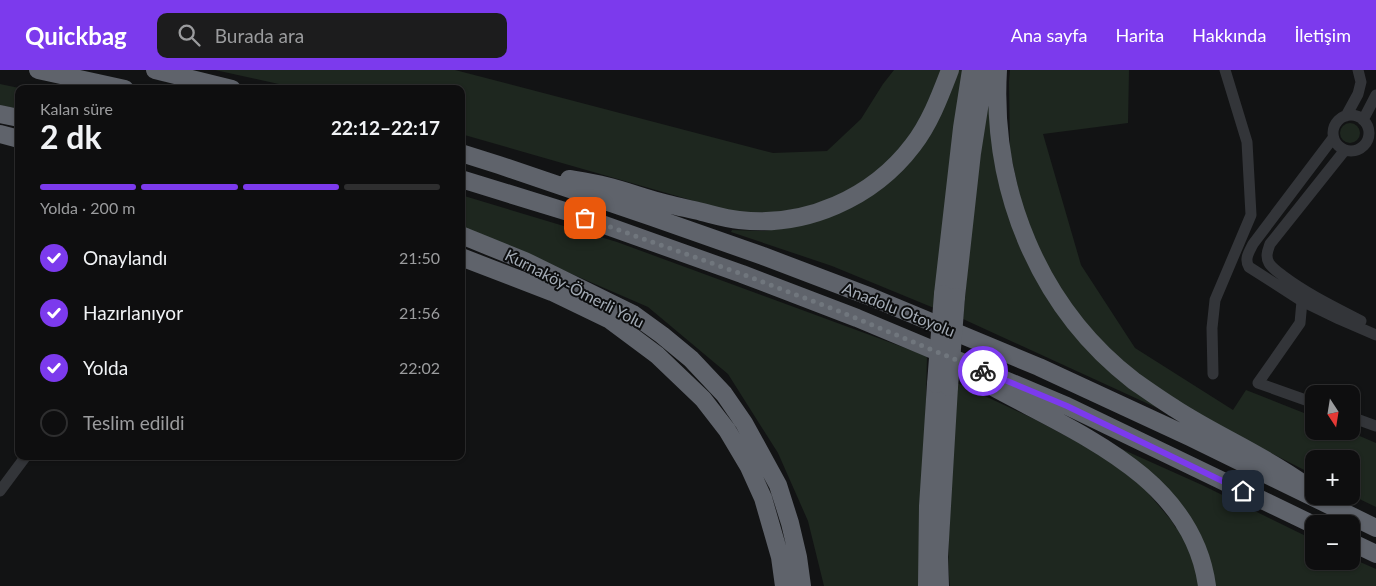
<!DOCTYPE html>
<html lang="tr">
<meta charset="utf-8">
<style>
:root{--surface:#0e0e0f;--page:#1c1c1d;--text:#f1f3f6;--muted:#9b9c9e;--line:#2e2e2f;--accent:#7c3aed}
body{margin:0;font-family:Lato,sans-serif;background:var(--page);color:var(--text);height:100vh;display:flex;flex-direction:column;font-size:19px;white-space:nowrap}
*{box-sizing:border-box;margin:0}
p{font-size:16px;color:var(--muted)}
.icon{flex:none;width:28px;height:28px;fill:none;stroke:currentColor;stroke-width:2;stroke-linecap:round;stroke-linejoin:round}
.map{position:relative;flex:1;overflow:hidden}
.sheet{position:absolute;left:15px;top:15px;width:450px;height:375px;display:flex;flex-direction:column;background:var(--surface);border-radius:10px;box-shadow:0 1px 4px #0004,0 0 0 1px var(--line)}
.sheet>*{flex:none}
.needle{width:32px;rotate:168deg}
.tools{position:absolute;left:1305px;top:315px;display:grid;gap:10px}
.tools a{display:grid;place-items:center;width:55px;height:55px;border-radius:10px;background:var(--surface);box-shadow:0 1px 4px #0004,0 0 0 1px var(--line);font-size:25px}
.pin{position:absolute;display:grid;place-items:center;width:42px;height:42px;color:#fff;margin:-21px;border-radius:10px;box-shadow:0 2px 8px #0006}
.courier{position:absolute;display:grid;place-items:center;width:50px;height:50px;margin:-25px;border:4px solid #7c3aed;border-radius:50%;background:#fff;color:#222;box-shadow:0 1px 6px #0007}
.overview em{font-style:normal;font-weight:700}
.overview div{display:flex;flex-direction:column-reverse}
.overview{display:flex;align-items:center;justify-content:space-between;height:85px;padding:0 25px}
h1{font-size:32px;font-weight:700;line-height:38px}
.bar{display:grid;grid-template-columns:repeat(4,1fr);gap:8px 5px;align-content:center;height:60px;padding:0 25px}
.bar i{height:6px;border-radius:4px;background:var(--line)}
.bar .selected{background:var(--accent)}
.bar p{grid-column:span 4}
ol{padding:0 25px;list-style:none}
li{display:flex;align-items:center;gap:15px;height:55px}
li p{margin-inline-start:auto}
li .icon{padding:5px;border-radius:50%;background:var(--accent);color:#fff;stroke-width:4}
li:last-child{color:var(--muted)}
li i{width:28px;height:28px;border:2px solid var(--line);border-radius:50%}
header{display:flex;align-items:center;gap:30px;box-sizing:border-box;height:70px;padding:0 25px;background:var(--accent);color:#fff}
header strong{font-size:24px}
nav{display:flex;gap:28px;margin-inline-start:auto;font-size:18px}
.search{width:350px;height:45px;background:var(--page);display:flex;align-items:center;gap:12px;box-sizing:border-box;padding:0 18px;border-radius:10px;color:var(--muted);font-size:19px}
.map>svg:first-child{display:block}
</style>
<header>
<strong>Quickbag</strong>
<div class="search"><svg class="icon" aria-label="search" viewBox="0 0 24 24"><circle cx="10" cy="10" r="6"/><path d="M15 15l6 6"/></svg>Burada ara</div>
<nav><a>Ana sayfa</a><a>Harita</a><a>Hakkında</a><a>İletişim</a></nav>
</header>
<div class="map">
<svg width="1376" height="516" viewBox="0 0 1376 516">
<rect width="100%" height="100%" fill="#121314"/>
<path fill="#1e271f" d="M215,0H455L773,83L827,81L861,49L883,14L894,0H944L918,56L877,105L830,129L802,138L768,143L729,141L461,64V19H301Z
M957,0H963L934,238L832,196L731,162L732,160L764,161L782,158L868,125Z
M991,0L1032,194L1166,342L963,249L972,150Z
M1010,0H1129L1128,53L1043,64L1081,195L1135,278L1233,340L1246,320L1314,347V361H1348L1376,373V437L1351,425V389H1314V405L1187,340L1121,293L1075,242L1047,200L1022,137L1010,80L1009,12Z
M0,14L24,19H19V39L0,35Z
M1340 63a10 10 0 1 1 20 0a10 10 0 1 1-20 0Z
M461,125L617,172L927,286L922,504L924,516H824L808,451L778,383L728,304L648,237L461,156Z
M957,313L1034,349L1100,384L1143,417L1171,450L1176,458L1179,457L1190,478L1200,516H950C947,492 949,467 950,443C951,400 953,356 957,313Z
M1115,376L1202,415L1314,470V491H1351V488L1376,499V516H1213L1206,487Z"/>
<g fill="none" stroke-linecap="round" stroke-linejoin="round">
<path stroke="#333539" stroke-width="11" d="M1333 63a18 18 0 1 1 36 0a18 18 0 1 1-36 0Z
M1346,46L1358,24L1361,12L1358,0
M1363,50L1376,25
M1333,68L1253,174C1249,182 1244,189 1249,197L1302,231L1339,249L1376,265
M1345,80L1270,174C1268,180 1265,186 1269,193C1272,198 1278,202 1283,206C1307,224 1334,237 1361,251
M1302,231L1300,253L1258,313L1314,333
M1213,304L1212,258L1215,230L1251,145L1247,72L1225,0
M1351,347L1376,356
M0,421L26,386"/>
<path stroke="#5f636b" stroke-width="18" d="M38,0L125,19
M155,0L232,19
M998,0C991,119 1038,237 1134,311C1147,320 1161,330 1174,338C1217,366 1264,385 1305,415
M0,44L19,48
M0,64L19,69
M461,83L499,95L652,147L763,186L871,227L1039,297L1190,367L1376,458
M461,109L568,142L742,204L857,248L1067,336L1314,455
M569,109C581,111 594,113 606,116C627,121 647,129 668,134C679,137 691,139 702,142C714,145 727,149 739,150C805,158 873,128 913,75C930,53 940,26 950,0
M461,165L525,191L633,244L662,265L691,289L724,324L744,353L778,415L790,453L798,487L802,516
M461,187L552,222L610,250L657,285L703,329L727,360L749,397L763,428L780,487L784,516
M943,224L962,58L971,0
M956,227L972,83L985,0
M982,311C1068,360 1192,403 1207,516
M1351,472L1376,484
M927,516L928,436L936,314
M940,516L939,487L949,317"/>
<path stroke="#5f636b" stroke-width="18" d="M936,314L943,224
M949,317L956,227"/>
</g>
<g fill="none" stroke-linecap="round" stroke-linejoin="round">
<path stroke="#70767d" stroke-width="5" stroke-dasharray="0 9" d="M585,148L742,204L841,242L983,301"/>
<path stroke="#7c3aed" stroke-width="6" d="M983,301L1067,336L1243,421"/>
</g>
<g text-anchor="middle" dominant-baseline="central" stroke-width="4" stroke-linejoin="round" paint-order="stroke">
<g font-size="16" fill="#a3abb5" stroke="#0d0e0f">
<text transform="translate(575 218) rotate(27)">Kurnaköy-Ömerli Yolu</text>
<text transform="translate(899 239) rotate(22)">Anadolu Otoyolu</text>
</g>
</g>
</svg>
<div class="tools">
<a><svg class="needle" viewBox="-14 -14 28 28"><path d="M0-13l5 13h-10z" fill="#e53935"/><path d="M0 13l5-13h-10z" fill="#9b9c9e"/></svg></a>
<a>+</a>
<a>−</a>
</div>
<div class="pin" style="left:585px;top:148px;background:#ea580c"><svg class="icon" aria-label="bag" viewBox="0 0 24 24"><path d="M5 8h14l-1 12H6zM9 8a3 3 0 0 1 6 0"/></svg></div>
<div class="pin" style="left:1243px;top:421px;background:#1f2937"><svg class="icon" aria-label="home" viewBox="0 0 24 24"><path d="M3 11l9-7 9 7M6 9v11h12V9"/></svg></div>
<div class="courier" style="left:983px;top:301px"><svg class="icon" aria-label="bike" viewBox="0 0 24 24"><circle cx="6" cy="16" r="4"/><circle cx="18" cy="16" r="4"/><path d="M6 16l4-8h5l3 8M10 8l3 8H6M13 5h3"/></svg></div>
<section class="sheet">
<div class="overview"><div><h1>2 dk</h1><p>Kalan süre</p></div><em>22:12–22:17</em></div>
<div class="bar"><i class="selected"></i><i class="selected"></i><i class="selected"></i><i></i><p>Yolda · 200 m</p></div>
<ol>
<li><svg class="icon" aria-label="check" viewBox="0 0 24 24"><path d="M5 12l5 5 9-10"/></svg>Onaylandı<p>21:50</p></li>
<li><svg class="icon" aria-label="check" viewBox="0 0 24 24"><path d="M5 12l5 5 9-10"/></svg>Hazırlanıyor<p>21:56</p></li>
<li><svg class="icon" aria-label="check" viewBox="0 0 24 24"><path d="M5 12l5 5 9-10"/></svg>Yolda<p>22:02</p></li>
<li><i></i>Teslim edildi</li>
</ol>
</section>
</div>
